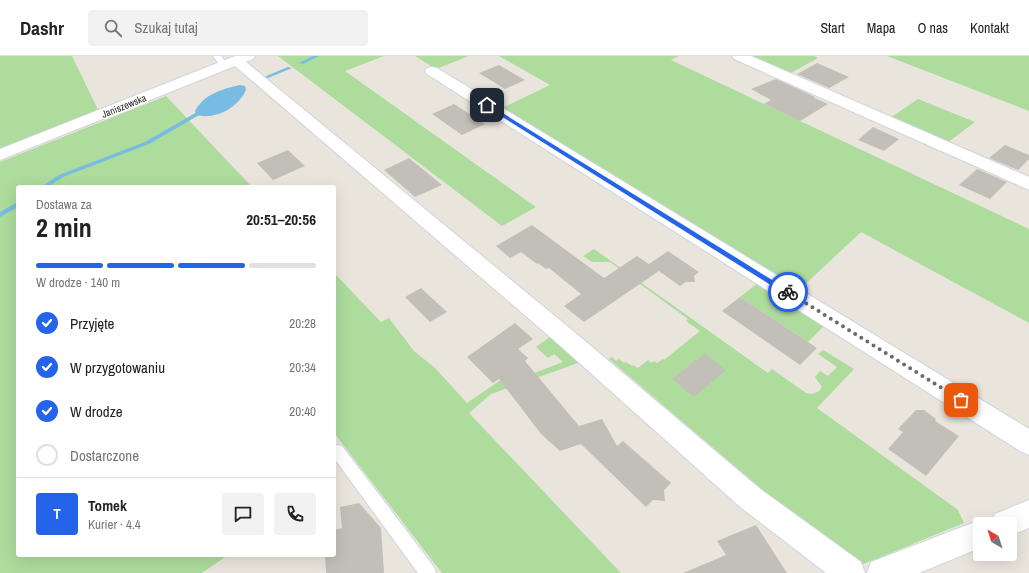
<!DOCTYPE html>
<html lang="pl">
<meta charset="utf-8">
<style>
:root{--surface:#fff;--page:#f2f2f2;--text:#222;--muted:#767676;--line:#e0e0e0;--accent:#2563eb}
body{margin:0;font-family:"Archivo Narrow",sans-serif;background:var(--page);color:var(--text);height:100vh;display:flex;flex-direction:column;font-size:15px;white-space:nowrap}
*{box-sizing:border-box;margin:0}
p{font-size:13px;color:var(--muted)}
.icon{flex:none;width:22px;height:22px;fill:none;stroke:currentColor;stroke-width:2;stroke-linecap:round;stroke-linejoin:round}
.map{position:relative;flex:1;overflow:hidden}
.drawer{position:absolute;left:16px;top:129px;width:320px;height:372px;display:flex;flex-direction:column;background:var(--surface);border-radius:4px;box-shadow:0 4px 16px #0002}
.drawer>*{flex:none}
.needle{width:26px;rotate:321deg}
.controls{position:absolute;left:973px;top:461px;display:grid;gap:8px}
.controls a{display:grid;place-items:center;width:44px;height:44px;border-radius:4px;background:var(--surface);box-shadow:0 4px 16px #0002;font-size:20px}
.pin{position:absolute;display:grid;place-items:center;width:34px;height:34px;color:#fff;margin:-17px;border-radius:8px;box-shadow:0 2px 6px #0006}
.courier{position:absolute;display:grid;place-items:center;width:40px;height:40px;margin:-20px;border:3px solid #2563eb;border-radius:50%;background:#fff;color:#222;box-shadow:0 1px 5px #0007}
.overview em{font-style:normal;font-weight:800}
.overview div{display:flex;flex-direction:column-reverse}
.overview{display:flex;align-items:center;justify-content:space-between;height:68px;padding:0 20px}
h1{font-size:26px;font-weight:800;line-height:30px}
.bar{display:grid;grid-template-columns:repeat(4,1fr);gap:6px 4px;align-content:center;height:48px;padding:0 20px}
.bar i{height:5px;border-radius:3px;background:var(--line)}
.bar .active{background:var(--accent)}
.bar p{grid-column:span 4}
.line{display:flex;align-items:center;gap:10px;padding:0 20px;border-top:1px solid var(--line)}
.line div{flex:1}
.round{display:grid;place-items:center;flex:none;width:42px;height:42px;border-radius:4px;background:var(--page)}
ol{padding:0 20px;list-style:none}
li{display:flex;align-items:center;gap:12px;height:44px}
li p{margin-inline-start:auto}
li .icon{padding:4px;border-radius:50%;background:var(--accent);color:#fff;stroke-width:4}
li:last-child{color:var(--muted)}
li i{width:22px;height:22px;border:2px solid var(--line);border-radius:50%}
header{display:flex;align-items:center;gap:24px;box-sizing:border-box;height:56px;padding:0 20px;background:var(--surface);border-bottom:1px solid var(--line)}
header strong{font-size:19px}
nav{display:flex;gap:22px;margin-inline-start:auto;font-size:14px}
.search{width:280px;height:36px;background:var(--page);display:flex;align-items:center;gap:10px;box-sizing:border-box;padding:0 14px;border-radius:4px;color:var(--muted);font-size:15px}
.map>svg:first-child{display:block}
</style>
<header>
<strong>Dashr</strong>
<div class="search"><svg class="icon" aria-label="search" viewBox="0 0 24 24"><circle cx="10" cy="10" r="6"/><path d="M15 15l6 6"/></svg>Szukaj tutaj</div>
<nav><a>Start</a><a>Mapa</a><a>O nas</a><a>Kontakt</a></nav>
</header>
<div class="map">
<svg width="1029" height="517" viewBox="0 0 1029 517">
<rect width="100%" height="100%" fill="#eae5dc"/>
<path fill="#addc9d" d="M0,0H72L99,56L0,96Z
M278,0H384L345,15L536,151L502,170Z
M415,0H469L436,13Z
M499,0H679L671,4L1029,173V267L861,176L798,235L502,52L550,29Z
M747,0H814L818,2L789,18Z
M887,0H1029V55Z
M166,40L252,131H18V499H228L202,517H0V106Z
M918,43L975,66L947,87L890,62Z
M594,193L768,317L772,313L806,337L813,338L819,335L822,331L815,321L820,315L828,320L837,311L818,298L823,294L854,313L817,352L958,454L964,467L861,509L825,487L609,303L612,301L616,305L619,303L624,307L626,306L632,310L633,309L638,312L648,304L651,307L654,305L657,307L663,303L664,304L700,275L686,265L688,263L610,206H592L583,200Z
M334,217L381,266L389,262L414,295L435,312L467,347L508,319L513,325L563,306L554,298L548,302L536,291L551,280L581,306L491,338L469,357L621,517H442L334,377Z
M758,227L825,269L808,286L740,241Z"/>
<path fill="#78bce3" d="M240,29L245,30L246,34C238,52 215,64 196,59L195,55C204,38 222,33 240,29Z"/>
<g fill="none" stroke-linecap="round" stroke-linejoin="round">
<path fill="#78bce3" fill-rule="evenodd" d="M313,0H319L303,8L299,7Z
M288,11L292,12L268,22L264,21Z
M204,52L206,53V55L149,88L63,121L48,131H41L59,119L145,86Z
M18,146V151L0,161V156Z"/>
</g>
<path fill="#c2bfb8" d="M817,7L849,21L829,32L797,18Z
M499,9L525,24L505,33L479,17Z
M776,23L815,41L814,42L828,48L800,65L764,48L771,44L751,33Z
M454,48L485,68L462,79L432,58Z
M873,71L899,83L884,95L858,84Z
M1005,89L1029,99V103L1018,114L989,102Z
M288,94L305,110L273,124L257,107Z
M409,102L442,129L415,141L384,114Z
M977,113L1007,126L990,143L959,129Z
M532,169L604,222L637,200L659,215L584,266L564,250L581,238L549,212L546,213L538,207L537,208L521,196L510,202L496,190Z
M668,195L699,216L694,220L695,226H686L680,230L649,208Z
M421,232L447,256L430,266L405,241Z
M740,241L808,286L817,292L800,309L722,255Z
M515,267L533,283L518,293L528,302L525,305L579,370L602,363L617,390L623,385L671,427L664,434L665,445L653,444L646,451L581,388L560,395L541,378L499,323L493,327L467,301Z
M705,297L726,314L694,341L672,323Z
M916,354H924L936,363L935,365L959,380L926,420L888,393L903,376L898,373Z
M359,447L381,472L384,517H326L325,499H334V474L342,472L340,451Z
M756,469L787,517H683L726,499L717,485Z"/>
<g fill="none" stroke-linecap="round" stroke-linejoin="round">
<defs>
<path id="lane" d="M213,0H221L229,10L228,12H222Z
M337,389L342,390L434,511L436,517H418L334,402V390Z"/>
<path id="street" d="M235,0H255L253,3L246,6L572,274L759,432L861,506L865,517H826L739,450L556,286L235,10L0,104V93Z
M732,0H751L1029,121V134L734,3Z
M432,11L437,12L1029,373V399L1020,395L427,18L425,15L427,12Z
M1029,444V472L1010,480V468H991L995,458Z
M980,464L990,468H980V492L919,517H867L871,506Z"/>
</defs>
<use href="#lane" stroke="#d1d3e0" stroke-width="2"/>
<use href="#street" stroke="#d1d3e0" stroke-width="2"/>
<use href="#lane" fill="#fff" fill-rule="evenodd"/>
<use href="#street" fill="#fff" fill-rule="evenodd"/>
</g>
<path fill="#2563eb" d="M485,48H488L790,235V238H785L485,50Z"/>
<g fill="none" stroke-linecap="round" stroke-linejoin="round">
<path stroke="#6d6b68" stroke-width="4" stroke-dasharray="0 7.2" d="M788,236L961,344"/>
</g>
<g text-anchor="middle" dominant-baseline="central" stroke-width="3.5" stroke-linejoin="round" paint-order="stroke">
<g font-size="10" fill="#292929" stroke="#fff">
<text transform="translate(124 50) rotate(-22)">Janiszewska</text>
</g>
</g>
</svg>
<div class="controls">
<a><svg class="needle" viewBox="-14 -14 28 28"><path d="M0-13l5 13h-10z" fill="#e53935"/><path d="M0 13l5-13h-10z" fill="#767676"/></svg></a>
</div>
<div class="pin" style="left:961px;top:344px;background:#ea580c"><svg class="icon" aria-label="bag" viewBox="0 0 24 24"><path d="M5 8h14l-1 12H6zM9 8a3 3 0 0 1 6 0"/></svg></div>
<div class="pin" style="left:487px;top:49px;background:#1f2937"><svg class="icon" aria-label="home" viewBox="0 0 24 24"><path d="M3 11l9-7 9 7M6 9v11h12V9"/></svg></div>
<div class="courier" style="left:788px;top:236px"><svg class="icon" aria-label="bike" viewBox="0 0 24 24"><circle cx="6" cy="16" r="4"/><circle cx="18" cy="16" r="4"/><path d="M6 16l4-8h5l3 8M10 8l3 8H6M13 5h3"/></svg></div>
<section class="drawer">
<div class="overview"><div><h1>2 min</h1><p>Dostawa za</p></div><em>20:51–20:56</em></div>
<div class="bar"><i class="active"></i><i class="active"></i><i class="active"></i><i></i><p>W drodze · 140 m</p></div>
<ol>
<li><svg class="icon" aria-label="check" viewBox="0 0 24 24"><path d="M5 12l5 5 9-10"/></svg>Przyjęte<p>20:28</p></li>
<li><svg class="icon" aria-label="check" viewBox="0 0 24 24"><path d="M5 12l5 5 9-10"/></svg>W przygotowaniu<p>20:34</p></li>
<li><svg class="icon" aria-label="check" viewBox="0 0 24 24"><path d="M5 12l5 5 9-10"/></svg>W drodze<p>20:40</p></li>
<li><i></i>Dostarczone</li>
</ol>
<div class="line" style="height:72px"><b class="round" style="background:var(--accent);color:#fff">T</b><div><b>Tomek</b><p>Kurier · 4.4</p></div><a class="round"><svg class="icon" aria-label="chat" viewBox="0 0 24 24"><path d="M4 5h16v11H9l-5 4z"/></svg></a><a class="round"><svg class="icon" aria-label="phone" viewBox="0 0 24 24"><path d="M5 4h4l2 5-3 2q2 4 5 5l2-3 5 2v4C11 20 4 13 5 4z"/></svg></a></div>
</section>
</div>
